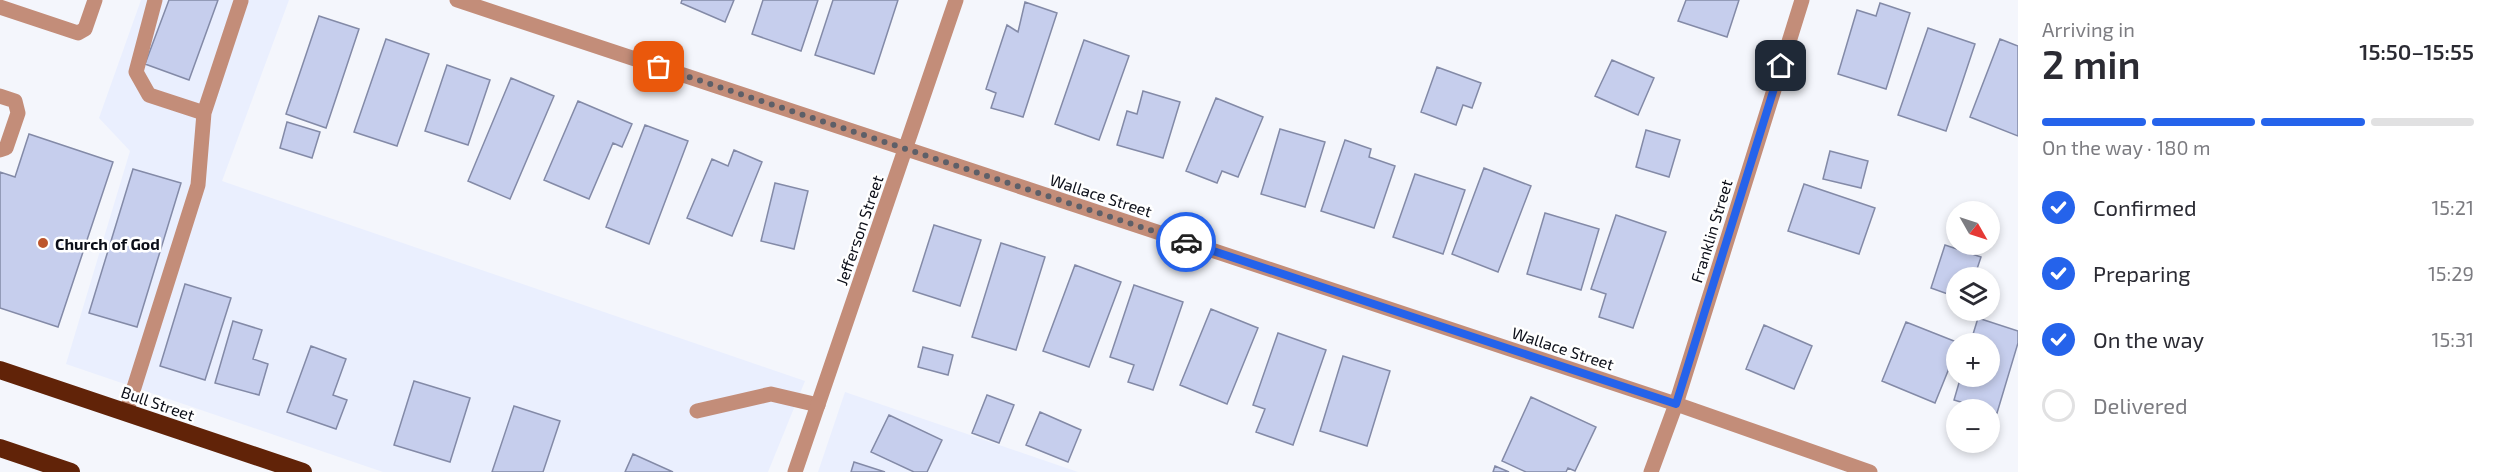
<!DOCTYPE html>
<meta charset="utf-8">
<style>
:root{--surface:#fff;--page:#f7f7f7;--text:#2b2b33;--muted:#7c7c81;--line:#e1e1e2;--accent:#2563eb}
body{margin:0;font-family:"Exo 2",sans-serif;background:var(--page);color:var(--text);height:100vh;display:flex;flex-direction:column;font-size:22px;white-space:nowrap}
*{box-sizing:border-box;margin:0}
p{font-size:20px;color:var(--muted)}
.icon{flex:none;width:33px;height:33px;fill:none;stroke:currentColor;stroke-width:2;stroke-linecap:round;stroke-linejoin:round}
.map{position:relative;flex:1;overflow:hidden}
.side{display:flex;flex-direction:column;background:var(--surface);width:480px}
.side>*{flex:none}
.needle{width:39px;rotate:129deg}
.fabs{position:absolute;left:1946px;top:201px;display:grid;gap:12px}
.fabs a{display:grid;place-items:center;width:54px;height:54px;border-radius:50%;background:var(--surface);box-shadow:0 3px 9px #0003;font-size:30px}
.pin{position:absolute;display:grid;place-items:center;width:51px;height:51px;color:#fff;margin:-26px;border-radius:12px;box-shadow:0 3px 9px #0006}
.courier{position:absolute;display:grid;place-items:center;width:60px;height:60px;margin:-30px;border:4px solid #2563eb;border-radius:50%;background:#fff;color:#222;box-shadow:0 2px 8px #0007}
.overview em{font-style:normal;font-weight:600}
.overview div{display:flex;flex-direction:column-reverse}
.overview{display:flex;align-items:center;justify-content:space-between;height:102px;padding:0 24px}
h1{font-size:39px;font-weight:600;line-height:45px}
.bar{display:grid;grid-template-columns:repeat(4,1fr);gap:9px 6px;align-content:center;height:72px;padding:0 24px}
.bar i{height:8px;border-radius:4px;background:var(--line)}
.bar .on{background:var(--accent)}
.bar p{grid-column:span 4}
ol{padding:0 24px;list-style:none}
li{display:flex;align-items:center;gap:18px;height:66px}
li p{margin-inline-start:auto}
li .icon{padding:6px;border-radius:50%;background:var(--accent);color:#fff;stroke-width:4}
li:last-child{color:var(--muted)}
li i{width:33px;height:33px;border:3px solid var(--line);border-radius:50%}
main{display:flex;flex:1;min-height:0}
.map>svg:first-child{display:block}
</style>
<main>
<div class="map">
<svg width="2018" height="472" viewBox="0 0 2018 472">
<rect width="100%" height="100%" fill="#f4f6fc"/>
<path fill="#eaeffe" d="M141,0H289L222,181L805,381L768,472H383L66,364L130,151L99,118Z
M845,392L1078,472H818Z"/>
<path fill="#c6ceed" stroke="#838aa7" stroke-width="1.5" d="M169,0H218L189,80L145,64Z
M682,0H734L725,22L681,3Z
M763,0H818L801,51L752,34Z
M833,0H898L874,74L815,55Z
M1686,0H1739L1727,37L1678,21Z
M1025,2L1057,13L1023,117L991,108L996,93L986,89L1007,25L1018,32Z
M1880,3L1910,13L1886,89L1838,74L1857,10L1876,16Z
M319,16L359,29L326,128L286,114Z
M1928,28L1975,44L1946,131L1898,115Z
M386,39L429,54L397,146L354,132Z
M2000,39L2018,46V136L1970,117Z
M1084,40L1129,56L1099,140L1055,124Z
M1612,60L1654,78L1638,115L1595,96Z
M447,65L490,80L468,145L425,131Z
M1437,67L1481,83L1472,108L1463,105L1456,125L1421,112Z
M511,78L554,96L510,199L468,181Z
M1143,91L1180,102L1163,158L1117,145L1127,111L1137,114Z
M1216,98L1263,117L1238,177L1222,171L1217,183L1186,171Z
M578,101L632,124L622,147L613,143L589,199L544,180Z
M287,122L320,132L312,158L280,148Z
M645,125L688,141L649,244L606,227Z
M1280,129L1325,142L1305,207L1261,194Z
M1646,130L1680,140L1669,177L1636,167Z
M29,134L113,162L58,327L0,308V172L15,177Z
M1345,140L1371,149L1369,157L1395,166L1374,228L1321,211Z
M734,150L762,162L732,236L687,218L712,159L728,166Z
M1830,151L1868,161L1861,188L1823,179Z
M1484,168L1531,186L1498,272L1452,254Z
M133,169L181,183L137,327L89,313Z
M1415,174L1465,190L1443,254L1393,237Z
M775,183L808,191L794,249L761,241Z
M1804,184L1875,208L1859,254L1788,231Z
M1545,213L1599,229L1581,290L1527,274Z
M1616,215L1666,232L1633,328L1599,317L1606,294L1591,289Z
M934,225L981,240L960,306L913,291Z
M1001,243L1045,257L1016,350L972,337Z
M1945,245L1981,257L1974,278H1956V297L1931,288Z
M1075,265L1121,282L1089,367L1043,351Z
M185,284L231,298L205,380L160,366Z
M1134,285L1183,302L1153,390L1128,382L1134,365L1110,357Z
M1211,309L1258,328L1227,404L1180,385Z
M1978,318L2018,331V343L1997,413L1954,400L1961,376H1989V344H1970Z
M233,321L262,330L253,359L268,364L259,395L215,383Z
M1906,322L1959,343L1956,344V351L1935,403L1882,381Z
M1764,325L1812,346L1794,389L1746,369Z
M1278,333L1326,350L1293,445L1256,432L1265,409L1253,405Z
M311,346L346,359L333,395L347,400L336,429L287,412Z
M923,347L953,355L948,375L918,367Z
M1343,356L1390,371L1367,446L1320,431Z
M414,381L470,398L450,462L394,445Z
M987,395L1014,405L999,443L972,433Z
M1531,397L1596,427L1575,471L1568,468L1566,472H1526L1502,461Z
M514,406L560,421L543,472H492Z
M1040,412L1081,430L1068,462L1026,445Z
M889,415L942,440L927,472H914L871,452Z
M633,454L673,472H625Z
M854,462L885,472H851Z
M1495,466L1509,472H1493Z"/>
<g fill="none" stroke-linecap="round" stroke-linejoin="round">
<path stroke="#c38d79" stroke-width="15" d="M155,0L136,72L149,95L204,113L241,1
M0,7L78,33L85,29L95,0
M0,96L15,101L18,113L6,148L0,150
M697,411L771,394L818,405
M126,413L198,185L204,113"/>
<path stroke="#c38d79" stroke-width="15" d="M457,0L1676,404L1870,472
M795,472L956,0
M1651,472L1676,404L1802,0"/>
<path stroke="#612308" stroke-width="18" d="M0,370L303,472
M0,448L71,472"/>
</g>
<g fill="none" stroke-linecap="round" stroke-linejoin="round">
<path stroke="#5d5f68" stroke-width="6" stroke-dasharray="0 10.8" d="M659,67L1186,242"/>
<path stroke="#2563eb" stroke-width="8" d="M1186,242L1676,404L1781,66"/>
</g>
<circle fill="#bc552c" stroke="#fff" stroke-width="2" cx="43" cy="243" r="6"/>
<g text-anchor="middle" dominant-baseline="central" stroke-width="5" stroke-linejoin="round" paint-order="stroke">
<g font-size="16" fill="#0b0e18" stroke="#fff">
<text transform="translate(1101 195) rotate(18)">Wallace Street</text>
<text transform="translate(859 230) rotate(-71)">Jefferson Street</text>
<text transform="translate(1711 231) rotate(-73)">Franklin Street</text>
<text transform="translate(1563 348) rotate(18)">Wallace Street</text>
<text transform="translate(158 403) rotate(19)">Bull Street</text>
</g>
<g font-size="16" font-weight="bold" fill="#0b0e18" stroke="#fff" text-anchor="start">
<text x="55" y="243">Church of God</text>
</g>
</g>
</svg>
<div class="fabs">
<a><svg class="needle" viewBox="-14 -14 28 28"><path d="M0-13l5 13h-10z" fill="#e53935"/><path d="M0 13l5-13h-10z" fill="#7c7c81"/></svg></a>
<a><svg class="icon" aria-label="layers" viewBox="0 0 24 24"><path d="M12 4l9 5-9 5-9-5zM3 14l9 5 9-5"/></svg></a>
<a>+</a>
<a>−</a>
</div>
<div class="pin" style="left:659px;top:67px;background:#ea580c"><svg class="icon" aria-label="bag" viewBox="0 0 24 24"><path d="M5 8h14l-1 12H6zM9 8a3 3 0 0 1 6 0"/></svg></div>
<div class="pin" style="left:1781px;top:66px;background:#1f2937"><svg class="icon" aria-label="home" viewBox="0 0 24 24"><path d="M3 11l9-7 9 7M6 9v11h12V9"/></svg></div>
<div class="courier" style="left:1186px;top:242px"><svg class="icon" aria-label="car" viewBox="0 0 24 24"><path d="M5 17H2v-5l4-1 3-4h7l3 4 3 1v5h-3M9 17h6M6 11h13"/><circle cx="7" cy="17" r="2"/><circle cx="17" cy="17" r="2"/></svg></div>
</div>
<section class="side">
<div class="overview"><div><h1>2 min</h1><p>Arriving in</p></div><em>15:50–15:55</em></div>
<div class="bar"><i class="on"></i><i class="on"></i><i class="on"></i><i></i><p>On the way · 180 m</p></div>
<ol>
<li><svg class="icon" aria-label="check" viewBox="0 0 24 24"><path d="M5 12l5 5 9-10"/></svg>Confirmed<p>15:21</p></li>
<li><svg class="icon" aria-label="check" viewBox="0 0 24 24"><path d="M5 12l5 5 9-10"/></svg>Preparing<p>15:29</p></li>
<li><svg class="icon" aria-label="check" viewBox="0 0 24 24"><path d="M5 12l5 5 9-10"/></svg>On the way<p>15:31</p></li>
<li><i></i>Delivered</li>
</ol>
</section>
</main>
